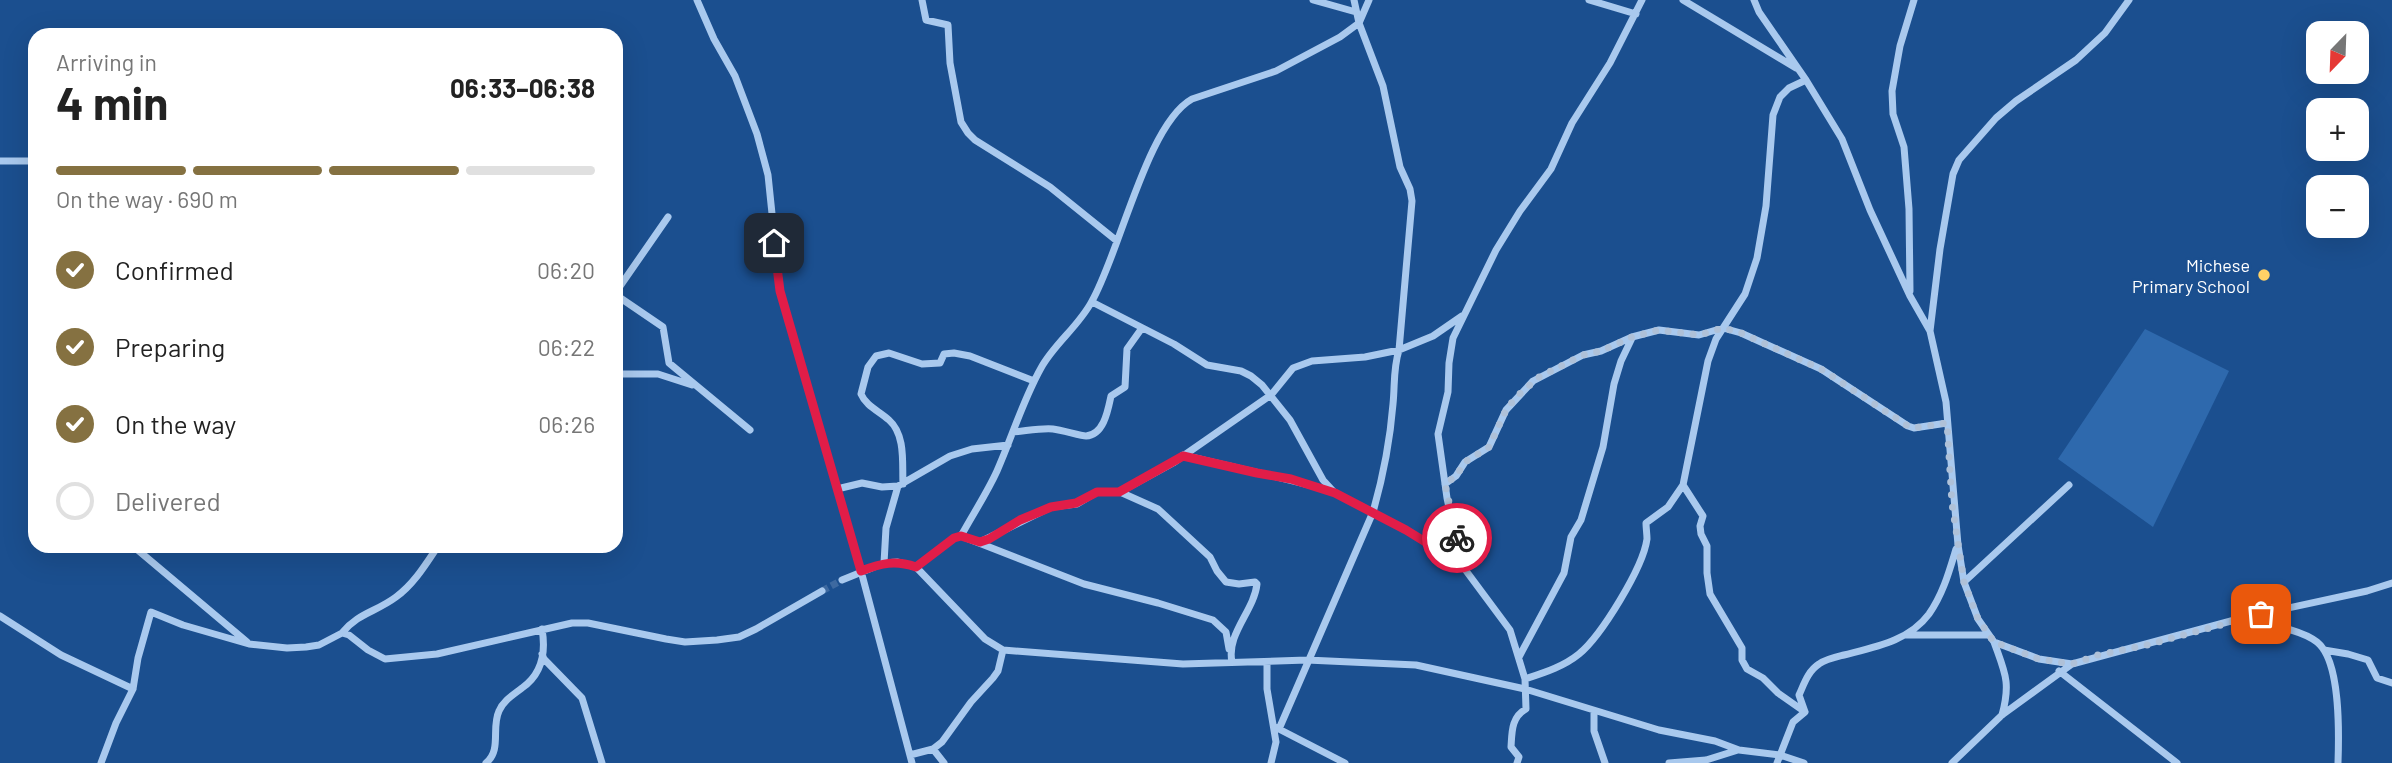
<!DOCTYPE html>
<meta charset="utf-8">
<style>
:root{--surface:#fff;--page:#f6f6f6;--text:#222;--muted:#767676;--line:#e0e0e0;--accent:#857141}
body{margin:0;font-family:Barlow,sans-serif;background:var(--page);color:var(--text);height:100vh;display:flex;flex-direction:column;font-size:26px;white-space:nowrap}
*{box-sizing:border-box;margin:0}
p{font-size:23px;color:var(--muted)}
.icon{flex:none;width:38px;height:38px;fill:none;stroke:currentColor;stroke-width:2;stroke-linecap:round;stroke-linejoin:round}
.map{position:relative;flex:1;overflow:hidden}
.panel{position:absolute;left:28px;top:28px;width:595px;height:525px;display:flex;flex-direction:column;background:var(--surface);border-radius:21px;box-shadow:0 7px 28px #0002}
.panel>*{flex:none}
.needle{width:46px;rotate:203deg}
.controls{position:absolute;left:2306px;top:21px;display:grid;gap:14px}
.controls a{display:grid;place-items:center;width:63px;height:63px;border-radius:14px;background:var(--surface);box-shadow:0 7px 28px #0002;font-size:35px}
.pin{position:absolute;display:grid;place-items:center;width:60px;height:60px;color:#fff;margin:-30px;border-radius:14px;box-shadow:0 4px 10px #0006}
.courier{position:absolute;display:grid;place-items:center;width:70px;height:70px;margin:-35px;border:5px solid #e11d48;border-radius:50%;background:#fff;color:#222;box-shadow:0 2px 9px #0007}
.overview em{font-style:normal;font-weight:700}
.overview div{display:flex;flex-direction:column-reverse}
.overview{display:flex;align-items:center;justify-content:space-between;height:119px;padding:0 28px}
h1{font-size:46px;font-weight:700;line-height:52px}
.bar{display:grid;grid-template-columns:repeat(4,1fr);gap:10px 7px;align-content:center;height:84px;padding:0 28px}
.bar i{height:9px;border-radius:5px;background:var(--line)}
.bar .active{background:var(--accent)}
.bar p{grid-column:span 4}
ol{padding:0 28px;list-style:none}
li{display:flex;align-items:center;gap:21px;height:77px}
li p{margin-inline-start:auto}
li .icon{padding:7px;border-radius:50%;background:var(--accent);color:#fff;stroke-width:4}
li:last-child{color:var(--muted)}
li i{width:38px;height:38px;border:4px solid var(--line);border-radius:50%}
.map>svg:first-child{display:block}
</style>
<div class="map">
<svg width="2392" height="763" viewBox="0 0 2392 763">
<rect width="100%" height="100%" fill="#1b4f8f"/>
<path fill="#2e69ad" d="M2145,329L2229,371L2153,527L2058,459Z"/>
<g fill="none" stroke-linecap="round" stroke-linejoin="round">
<path stroke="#3d69a0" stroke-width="7" stroke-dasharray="7 3.5" stroke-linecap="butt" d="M822,591L842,580"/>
<path stroke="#a9c9ee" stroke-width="7" d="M697,0L714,39L735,76L757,134L768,175L780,291L861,571L912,763
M922,0L926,20L948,25L950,63L961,122L968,133L975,140L1050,187L1117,241
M1313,0L1356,12
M1589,0L1636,14
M1683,0L1796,68
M1754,0L1759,12L1806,80L1842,139L1870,210L1910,296L1930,331L1946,402L1958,545L1964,582L1978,619L1994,642L2039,659L2072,664
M0,161H35
M1910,291L1909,209L1904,147L1893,114L1892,91L1900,46L1914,0
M616,292L668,217
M616,295L663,327L669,363L750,430
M1092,302L1174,344L1207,365L1241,371L1251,376L1262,385L1290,420L1323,480L1335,493L1406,530L1461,564
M1930,331L1940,249L1953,174L1959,160L1996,118L2016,101L2076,60L2105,33L2129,0
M616,374H658L692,385
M1013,432C1026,431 1040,428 1053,429C1062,430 1081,436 1086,436C1104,435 1108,410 1111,396L1125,387L1127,349L1142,328
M1183,455C1234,468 1284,477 1334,492
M903,484C902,464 906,435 889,420C879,411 866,406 861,394L868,367L876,356L889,353L922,364L940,363L944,354L954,353L970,356L1034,381
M1445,484L1456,476L1465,462L1489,447L1506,410L1533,381L1583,355L1601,351L1632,337L1659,330L1699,335L1723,328L1741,333L1821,369L1908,426L1914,428L1947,423
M837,489L862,483L882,487L898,486L950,456L972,449L1008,445
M1120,492L1173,463L1271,395L1293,368L1312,361L1365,357L1399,350L1433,336L1462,316
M961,536L1084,584L1158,603L1213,620L1226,632L1229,649
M980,542L1051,507L1077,504L1097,492H1120L1158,509L1210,557L1217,571L1226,582L1239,584L1255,582L1257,584C1254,611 1226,634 1232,662
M133,546L247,642
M884,563L886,528L898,486
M916,567L954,538L961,536C973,514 987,493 997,471C1012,437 1023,400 1041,368C1054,344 1079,326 1092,301C1120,252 1147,124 1192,99L1276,71L1340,37L1359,23L1369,0
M842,580L884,563L897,562L916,567L985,639L1003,650L1183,664L1307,660L1416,665L1525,689L1659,730L1715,741L1739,750L1780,755L1804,763
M1964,582L2069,485
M0,616L61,655L133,689
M2244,619C2265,624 2301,629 2317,642C2341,661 2339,734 2338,763
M342,633C358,613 376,612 396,597C414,584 426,564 438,546
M1906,635H1987
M1994,642C2005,673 2011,682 2002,715
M2324,650L2348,654L2368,660L2377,678L2392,683
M542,654L544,659L582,698L602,763
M1519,657L1564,573L1571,537L1581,520L1603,447L1614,384L1621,361L1632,338
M1267,662V689L1276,742L1271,763
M2059,671L2177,763
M1525,679C1543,673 1563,667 1579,654C1601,636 1643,568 1647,539C1647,534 1646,528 1646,523L1668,507L1683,485
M1594,712V731L1605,763
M1805,712L1778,693L1763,678L1747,669L1742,660V648L1710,594L1707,573V546L1701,534L1700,526L1703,516L1683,485L1708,361L1716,339L1745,294L1757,258L1766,206L1773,115L1780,97L1789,88L1806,80
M1275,727L1345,763
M1279,729L1373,512C1383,477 1390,441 1393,404C1395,385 1393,369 1399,350L1412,201L1410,189L1400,167L1383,86L1359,23L1354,0
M933,749L944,763
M910,755L933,749L942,742L971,702L993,678L998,671L1003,650
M101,763L116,723L133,689L138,658L151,612L183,625L249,644L287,648L306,647L319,645L342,633L349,635L368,650L385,659L437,654L572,623H588L666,639L685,642L717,640L739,637L756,629L822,591
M486,763C502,750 491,728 499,711C503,701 513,695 522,688C542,674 546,652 542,629
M1517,763L1519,757L1511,747C1512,733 1511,717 1526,709L1525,679L1510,630L1461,564L1447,498L1438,434L1448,392L1449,363L1453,338L1496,250L1520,211L1551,169L1572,123L1610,63L1642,0
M1669,763L1706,760L1738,750
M1777,763L1793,722L1805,712L1799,695C1804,684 1808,671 1819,664C1826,659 1836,657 1844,655C1875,647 1909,641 1929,614C1943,594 1949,572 1956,549
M1952,763L2002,715L2072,664L2242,618L2367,591L2392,583"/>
</g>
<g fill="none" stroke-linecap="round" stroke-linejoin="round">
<path stroke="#afc1d8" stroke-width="7" stroke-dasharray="0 12.6" d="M1457,538L1445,484L1456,476L1465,462L1489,447L1506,410L1516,397L1539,377L1583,355L1601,351L1632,337L1659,330L1699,335L1723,328L1741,333L1821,369L1908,426L1914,428L1947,423L1952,504L1964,582L1978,619L1994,642L2039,659L2072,664L2098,655L2147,645L2261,614"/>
<path stroke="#e11d48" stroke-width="9" d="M774,243L780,291L861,571C882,563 895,560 916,567L954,538L961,536L980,542L989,539L1020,520L1051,507L1076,503L1097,492H1119L1183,456L1257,473L1291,479L1335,493L1406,530L1461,564L1457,538"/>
</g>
<circle fill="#ffd166" stroke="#1b4f8f" stroke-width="2.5" cx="2264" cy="275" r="7"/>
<g text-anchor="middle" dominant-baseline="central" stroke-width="5" stroke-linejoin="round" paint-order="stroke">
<g font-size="18" fill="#fff" stroke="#1b4f8f" text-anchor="end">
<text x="2250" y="265">Michese<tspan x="2250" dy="21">Primary School</tspan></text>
</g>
</g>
</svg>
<div class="controls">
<a><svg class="needle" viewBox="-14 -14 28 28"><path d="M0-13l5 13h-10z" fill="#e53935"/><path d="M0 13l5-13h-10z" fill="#767676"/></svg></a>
<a>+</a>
<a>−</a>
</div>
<div class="pin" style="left:2261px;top:614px;background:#ea580c"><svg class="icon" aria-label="bag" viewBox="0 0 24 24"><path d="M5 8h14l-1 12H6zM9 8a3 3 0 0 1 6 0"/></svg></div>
<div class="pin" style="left:774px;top:243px;background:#1f2937"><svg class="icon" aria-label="home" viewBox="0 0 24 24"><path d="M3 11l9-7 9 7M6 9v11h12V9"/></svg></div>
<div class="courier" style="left:1457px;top:538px"><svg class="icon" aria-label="bike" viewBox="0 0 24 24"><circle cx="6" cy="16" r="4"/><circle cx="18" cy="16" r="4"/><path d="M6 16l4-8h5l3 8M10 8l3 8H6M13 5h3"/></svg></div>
<section class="panel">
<div class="overview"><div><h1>4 min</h1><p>Arriving in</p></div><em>06:33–06:38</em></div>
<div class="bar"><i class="active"></i><i class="active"></i><i class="active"></i><i></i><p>On the way · 690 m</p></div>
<ol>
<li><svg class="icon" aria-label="check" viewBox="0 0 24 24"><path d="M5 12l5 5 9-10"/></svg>Confirmed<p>06:20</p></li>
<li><svg class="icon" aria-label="check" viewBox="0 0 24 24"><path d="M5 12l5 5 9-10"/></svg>Preparing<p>06:22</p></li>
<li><svg class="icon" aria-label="check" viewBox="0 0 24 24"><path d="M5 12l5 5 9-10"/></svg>On the way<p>06:26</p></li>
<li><i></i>Delivered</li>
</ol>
</section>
</div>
